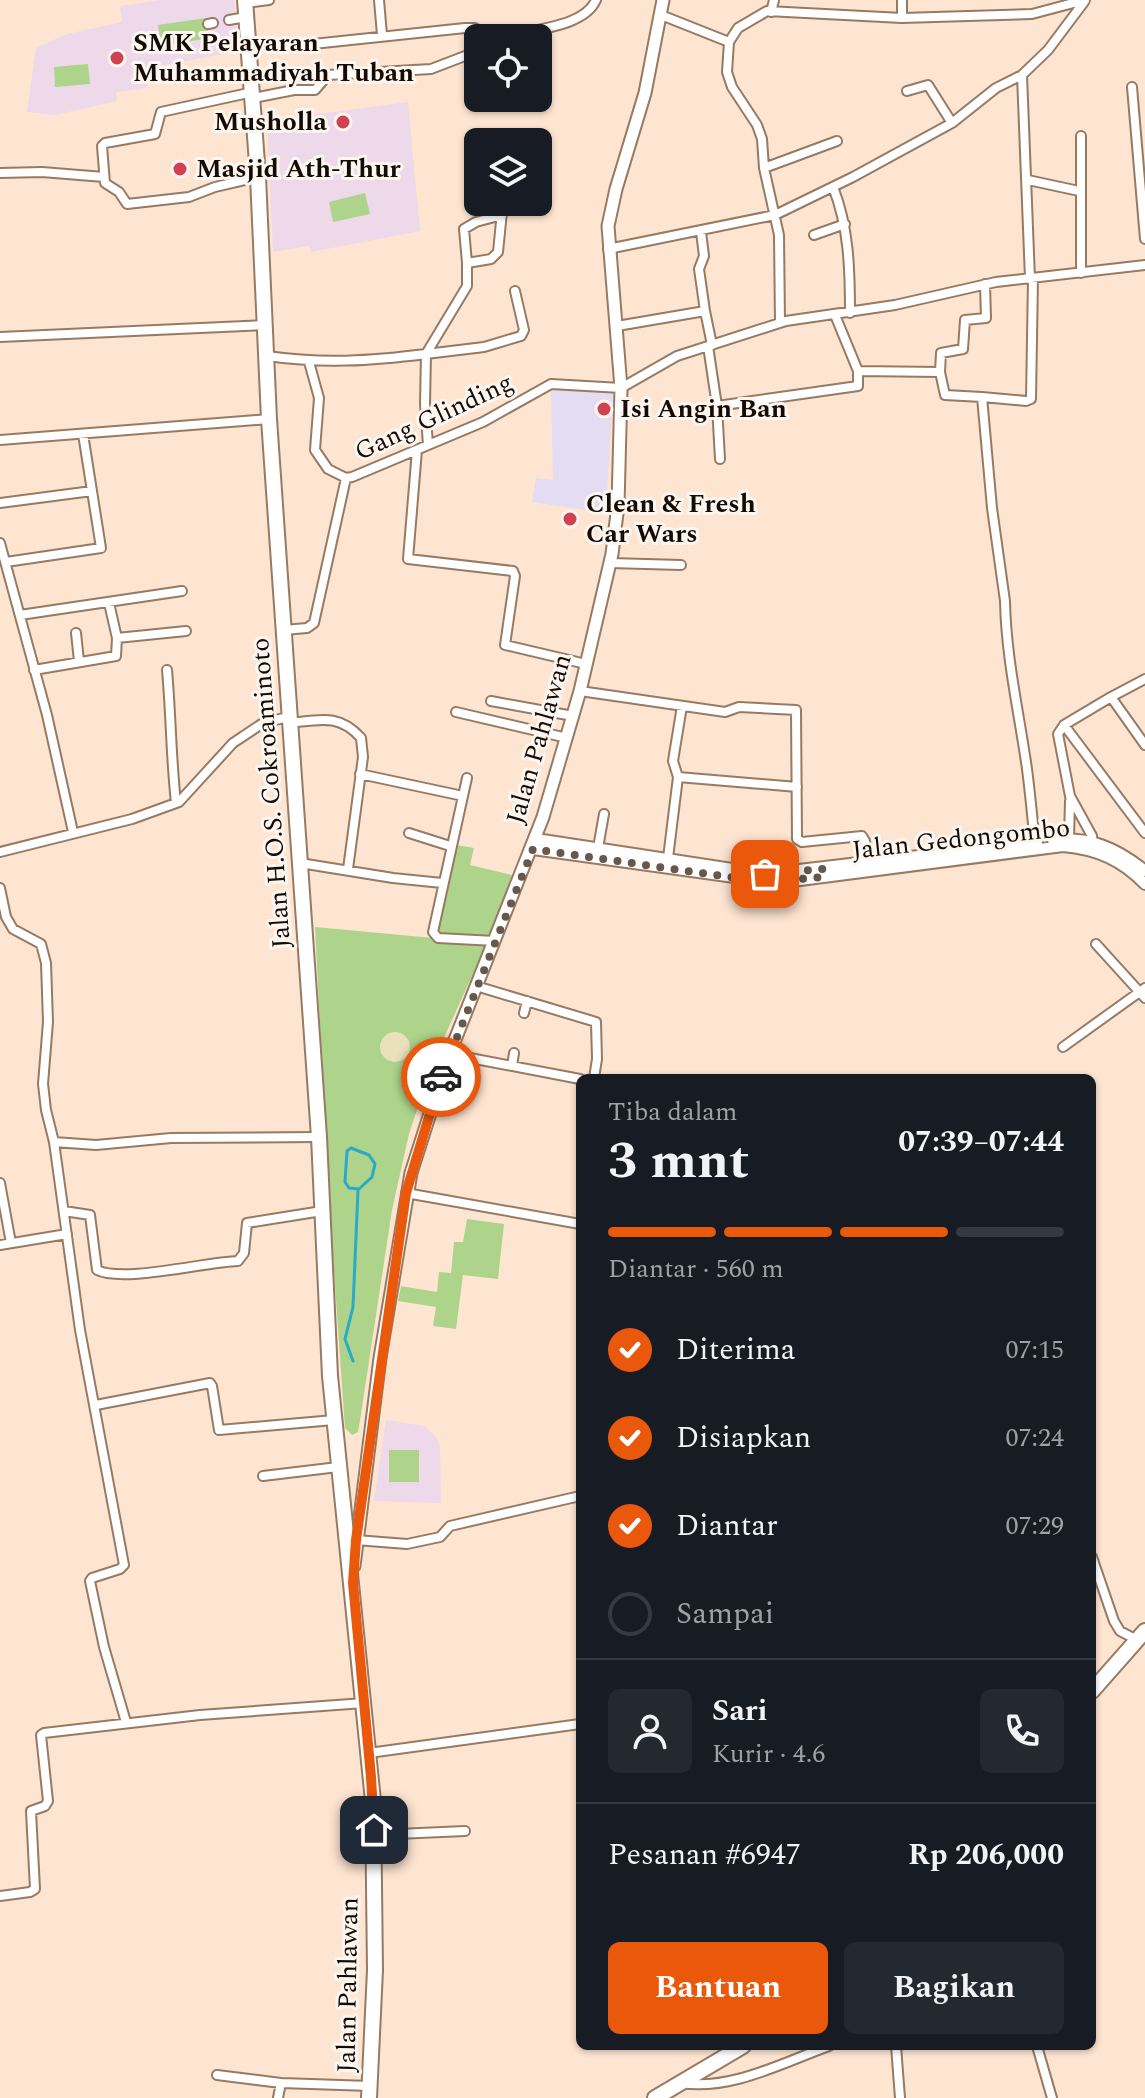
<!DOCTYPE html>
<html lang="id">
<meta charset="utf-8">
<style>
:root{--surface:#171b24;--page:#242831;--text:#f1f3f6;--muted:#9ea1a6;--line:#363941;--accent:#ea580c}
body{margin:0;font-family:Spectral,serif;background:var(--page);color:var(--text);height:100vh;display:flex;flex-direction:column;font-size:30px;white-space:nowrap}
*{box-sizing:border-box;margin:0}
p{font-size:26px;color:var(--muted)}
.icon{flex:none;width:44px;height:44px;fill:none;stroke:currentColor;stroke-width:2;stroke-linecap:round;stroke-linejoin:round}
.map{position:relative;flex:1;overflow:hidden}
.side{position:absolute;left:576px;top:1074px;width:520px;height:976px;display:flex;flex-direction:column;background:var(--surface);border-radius:12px;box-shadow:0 2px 6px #0004}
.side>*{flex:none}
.buttons{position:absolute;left:464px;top:24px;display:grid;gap:16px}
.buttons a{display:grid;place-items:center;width:88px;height:88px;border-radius:12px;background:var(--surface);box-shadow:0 2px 6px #0004;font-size:40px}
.pin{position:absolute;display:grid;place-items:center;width:68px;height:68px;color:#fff;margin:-34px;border-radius:16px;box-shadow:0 4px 12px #0006}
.courier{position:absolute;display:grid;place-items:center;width:80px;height:80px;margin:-40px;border:6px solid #ea580c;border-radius:50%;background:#fff;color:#222;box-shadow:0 2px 10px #0007}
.summary em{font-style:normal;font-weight:700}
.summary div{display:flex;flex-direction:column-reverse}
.summary{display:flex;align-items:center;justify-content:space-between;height:136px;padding:0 32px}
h1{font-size:52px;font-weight:700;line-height:60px}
.bar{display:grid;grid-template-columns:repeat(4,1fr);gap:12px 8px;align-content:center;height:96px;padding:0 32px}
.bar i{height:10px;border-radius:6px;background:var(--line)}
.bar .active{background:var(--accent)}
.bar p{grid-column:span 4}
.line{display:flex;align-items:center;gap:20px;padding:0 32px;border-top:2px solid var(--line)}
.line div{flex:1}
.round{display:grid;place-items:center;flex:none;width:84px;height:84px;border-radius:12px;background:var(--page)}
ol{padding:0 32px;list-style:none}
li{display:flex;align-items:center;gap:24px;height:88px}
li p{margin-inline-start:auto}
li .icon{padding:8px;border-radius:50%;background:var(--accent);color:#fff;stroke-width:4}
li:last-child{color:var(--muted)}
li i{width:44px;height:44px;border:4px solid var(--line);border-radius:50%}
.cta{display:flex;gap:16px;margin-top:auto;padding:16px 32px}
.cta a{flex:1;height:92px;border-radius:12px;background:var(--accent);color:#fff;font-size:32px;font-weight:700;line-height:92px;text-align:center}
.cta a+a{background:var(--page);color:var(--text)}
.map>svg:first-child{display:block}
</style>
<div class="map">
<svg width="1145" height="2098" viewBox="0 0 1145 2098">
<rect width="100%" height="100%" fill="#fee5d1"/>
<path fill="#e3dcf2" d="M564,388L613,391L606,513L532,502L536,478L553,480L551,391Z"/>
<path fill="#edd9e9" d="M162,0H234L239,51L143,69L147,88L116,92L117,101L55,115L27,112L36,48L67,34L122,22L120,6Z
M408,102L420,231L311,252L309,246L273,252L267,121Z
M386,1420L424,1426L436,1437L440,1447L441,1503L374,1501Z"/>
<path fill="#add48a" d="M206,18L209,38L161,46L158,25Z
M88,64L90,84L55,87L54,67Z
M365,193L370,214L333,222L329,202Z
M451,844L474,848L470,865L512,875L489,938L438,936L435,930Z
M315,927L487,943L432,1064L409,1134L392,1210L359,1427L358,1432L352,1435L345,1428L329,1200Z
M467,1219L504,1224L498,1279L463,1275L456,1329L433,1326L436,1307L398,1301L401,1286L437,1292L439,1272L451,1273L454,1242H463Z
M389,1450H419V1482H389Z"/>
<path fill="#eae1bb" d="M380 1047a15 15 0 1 1 30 0a15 15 0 1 1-30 0Z"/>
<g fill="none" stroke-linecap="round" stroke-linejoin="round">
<path stroke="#29aac7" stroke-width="3" d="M351,1148L369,1155L375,1164L372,1177L359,1189L349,1188L345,1182L347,1151Z
M353,1361L345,1339L353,1307L358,1190"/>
<defs>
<path id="minor" d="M379,0L382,35
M902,0V18
M245,3L269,0
M771,12L774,0
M661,15L729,42
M229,20L246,17
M208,24L213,23
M502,38C530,29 584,28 596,0
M313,44L465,28H475L491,38
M1022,75L1030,279
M1132,87L1145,239
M907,91L928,85L952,123
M253,92L161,112L155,134L105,143L102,146L105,183L119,192L127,204L189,197L215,187L258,177
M253,98L294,90H315L328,75L431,69L478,51
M487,136L488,142
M1081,136V273
M764,168L837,141
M0,173L42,172L104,177
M1028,180L1079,191
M833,187C849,227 850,270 850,313
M814,235L845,224
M608,249L775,215L853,177L952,123L996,88L1022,75L1048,50L1084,2
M467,263L464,229L476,222L502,215
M705,311L712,345
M780,323L779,235L764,168L762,139L757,125L732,87L727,72L729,42L738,28L767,11L902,18L1032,14L1085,0
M617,326L705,311L699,269L704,256L701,232
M0,337L265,325
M708,346L717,406L720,459
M267,356C323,364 370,361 426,354L467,286V263L491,259L498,252L503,202
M309,362L319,398L315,450L328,469L346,478L352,477L483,422L551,384L621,388L677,356L786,321L895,305L996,282L1145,265
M858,371L940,372L941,353L963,349L965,320L986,318L985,284
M940,372L945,395L982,397L992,508L1005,601C1006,655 1018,708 1026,762C1030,789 1032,816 1035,843
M982,397L1026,401L1031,399L1033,279
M717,406L858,386V371L835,315
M0,440L269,419
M428,445L425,404L426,354L484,347L521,336L524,330L515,291
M417,450L408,559L513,571L515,576L505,645L586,664
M0,503L92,491
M0,543L47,715L73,832
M6,562L101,548L83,434
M610,563L681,565
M20,615L182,591
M284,630L307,628L314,623L346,478
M76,633L79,661
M117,638L186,631
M34,670L116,656L117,638L109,603
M167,670C171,714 171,758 176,803
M1145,679L1111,697L1145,745
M580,691L725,712L739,707L796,710L797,839L802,842L862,836L865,841L868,863
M491,701L573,716
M456,712L567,738
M289,723C319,720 339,713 361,738L363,757L348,869
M1064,725L1145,833
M360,774L463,796
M678,777L797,787
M467,778L433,932L438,938L495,941
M409,833L450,846
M1069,838L1070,801
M1093,846L1092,836L1070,796L1058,734L1064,725L1111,697
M598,848L604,814
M0,852L132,819L179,802L233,743L263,723L288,717
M668,858L678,777L673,761L682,706
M300,863L393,878L442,883
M0,888L6,917L13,929L41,944L46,963L48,1022L43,1084L46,1110L54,1142L80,1330L124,1565L120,1569L92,1578L90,1581L104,1647L126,1722
M1096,944L1145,998
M476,986L596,1022L597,1059L594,1078
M524,1013L527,1001
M1063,1047L1145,988
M449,1054L580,1079
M512,1066L514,1053
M54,1142L96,1145L171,1138L319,1137
M0,1183L11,1243
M406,1193L580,1224
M64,1211L90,1215L97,1270C123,1283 205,1262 238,1261L244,1253L247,1223L322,1211
M0,1245L67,1234
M96,1405L210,1383L212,1386L219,1430L334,1420
M263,1476L338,1467
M356,1540L407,1544L440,1537L450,1526L580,1496
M1092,1557L1114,1621L1120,1631L1137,1640
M369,1753L580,1724
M374,1835L465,1831
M0,1896L30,1892L35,1889L31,1811L45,1806L48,1801L41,1735L44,1733L200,1715L364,1703
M896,2046L900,2098
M1037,2046L1052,2098
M217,2075L281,2083L370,2086
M681,2083C731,2091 784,2062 829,2046
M278,2098L281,2083"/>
<path id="tertiary" d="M536,839L765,874L1037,842
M1053,840C1089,836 1117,848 1145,871
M533,849L777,883L1063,846C1097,849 1122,860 1145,884"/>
<path id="secondary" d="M354,1566L380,1358L411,1173L447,1060L543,817L580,691L612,554L618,505L621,388L608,226L616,189L645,93L663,0"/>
<path id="trunk" d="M245,0L258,177L269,419L319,1137L330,1376L373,1801L375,1970L369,2098
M1092,1691L1145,1631
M655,2098L743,2046"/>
</defs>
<use href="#minor" stroke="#967a64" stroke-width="12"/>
<use href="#tertiary" stroke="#967a64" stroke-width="14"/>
<use href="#secondary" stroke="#967a64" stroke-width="15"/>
<use href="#trunk" stroke="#967a64" stroke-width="18"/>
<use href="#minor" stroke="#fff" stroke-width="8"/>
<use href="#tertiary" stroke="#fff" stroke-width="10"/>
<use href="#secondary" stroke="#fff" stroke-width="11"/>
<use href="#trunk" stroke="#fff" stroke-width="14"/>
</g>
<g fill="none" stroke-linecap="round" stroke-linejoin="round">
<path stroke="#67574c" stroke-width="8" stroke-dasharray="0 14.4" d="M441,1077L533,849L764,882L823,877V869L765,874"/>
<path stroke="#ea580c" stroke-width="10" d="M374,1830L371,1777L353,1583L356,1540L406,1193L441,1077"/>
</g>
<g fill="#d14152" stroke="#fcf6f1" stroke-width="3">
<circle cx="117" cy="58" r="8"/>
<circle cx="343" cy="122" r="8"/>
<circle cx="180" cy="169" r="8"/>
<circle cx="604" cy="409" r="8"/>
<circle cx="570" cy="519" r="8"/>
</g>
<g text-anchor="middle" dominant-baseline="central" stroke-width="6" stroke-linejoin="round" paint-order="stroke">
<g font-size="26" font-weight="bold" fill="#150b04" stroke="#fcf6f1" text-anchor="start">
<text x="133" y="43">SMK Pelayaran<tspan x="133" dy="30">Muhammadiyah Tuban</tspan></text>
<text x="327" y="122" text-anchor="end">Musholla</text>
<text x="196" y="169">Masjid Ath-Thur</text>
<text x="620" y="409">Isi Angin Ban</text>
<text x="586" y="504">Clean &amp; Fresh<tspan x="586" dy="30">Car Wars</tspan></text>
</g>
<g font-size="26" fill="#150b04" stroke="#fcf6f1">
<text transform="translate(434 417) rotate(-25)">Gang Glinding</text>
<text transform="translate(539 739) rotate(-74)">Jalan Pahlawan</text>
<text transform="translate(271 793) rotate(-94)">Jalan H.O.S. Cokroaminoto</text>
<text transform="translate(961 839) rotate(-6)">Jalan Gedongombo</text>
<text transform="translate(348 1985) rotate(-89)">Jalan Pahlawan</text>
</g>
</g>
</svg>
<div class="buttons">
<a><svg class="icon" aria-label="locate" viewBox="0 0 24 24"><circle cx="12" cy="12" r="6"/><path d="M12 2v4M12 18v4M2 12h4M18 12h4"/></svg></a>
<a><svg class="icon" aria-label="layers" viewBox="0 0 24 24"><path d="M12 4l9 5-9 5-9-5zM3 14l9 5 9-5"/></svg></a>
</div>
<div class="pin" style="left:765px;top:874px;background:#ea580c"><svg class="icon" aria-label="bag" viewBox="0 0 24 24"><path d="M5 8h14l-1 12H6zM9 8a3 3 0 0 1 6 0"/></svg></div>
<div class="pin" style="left:374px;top:1830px;background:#1f2937"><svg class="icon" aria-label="home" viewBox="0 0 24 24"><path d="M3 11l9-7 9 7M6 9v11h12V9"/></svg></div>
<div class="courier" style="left:441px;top:1077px"><svg class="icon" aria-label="car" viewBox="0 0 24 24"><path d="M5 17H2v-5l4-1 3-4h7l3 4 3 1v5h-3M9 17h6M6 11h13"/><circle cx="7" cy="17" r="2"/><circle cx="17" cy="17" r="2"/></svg></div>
<section class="side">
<div class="summary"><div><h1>3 mnt</h1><p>Tiba dalam</p></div><em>07:39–07:44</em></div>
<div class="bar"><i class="active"></i><i class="active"></i><i class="active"></i><i></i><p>Diantar · 560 m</p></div>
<ol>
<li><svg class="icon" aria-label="check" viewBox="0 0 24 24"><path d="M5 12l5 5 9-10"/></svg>Diterima<p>07:15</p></li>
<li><svg class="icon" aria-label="check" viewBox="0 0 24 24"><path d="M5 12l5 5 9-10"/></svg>Disiapkan<p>07:24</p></li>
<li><svg class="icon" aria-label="check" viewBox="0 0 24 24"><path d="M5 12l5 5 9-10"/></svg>Diantar<p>07:29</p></li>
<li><i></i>Sampai</li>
</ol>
<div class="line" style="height:144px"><a class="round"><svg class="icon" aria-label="person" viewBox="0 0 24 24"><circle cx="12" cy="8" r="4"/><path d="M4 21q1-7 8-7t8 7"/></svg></a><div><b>Sari</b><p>Kurir · 4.6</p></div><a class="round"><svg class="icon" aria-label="phone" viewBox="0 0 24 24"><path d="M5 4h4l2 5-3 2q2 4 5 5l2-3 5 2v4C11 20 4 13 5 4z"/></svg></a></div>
<div class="line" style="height:104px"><div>Pesanan #6947</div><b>Rp 206,000</b></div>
<div class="cta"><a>Bantuan</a><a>Bagikan</a></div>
</section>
</div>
